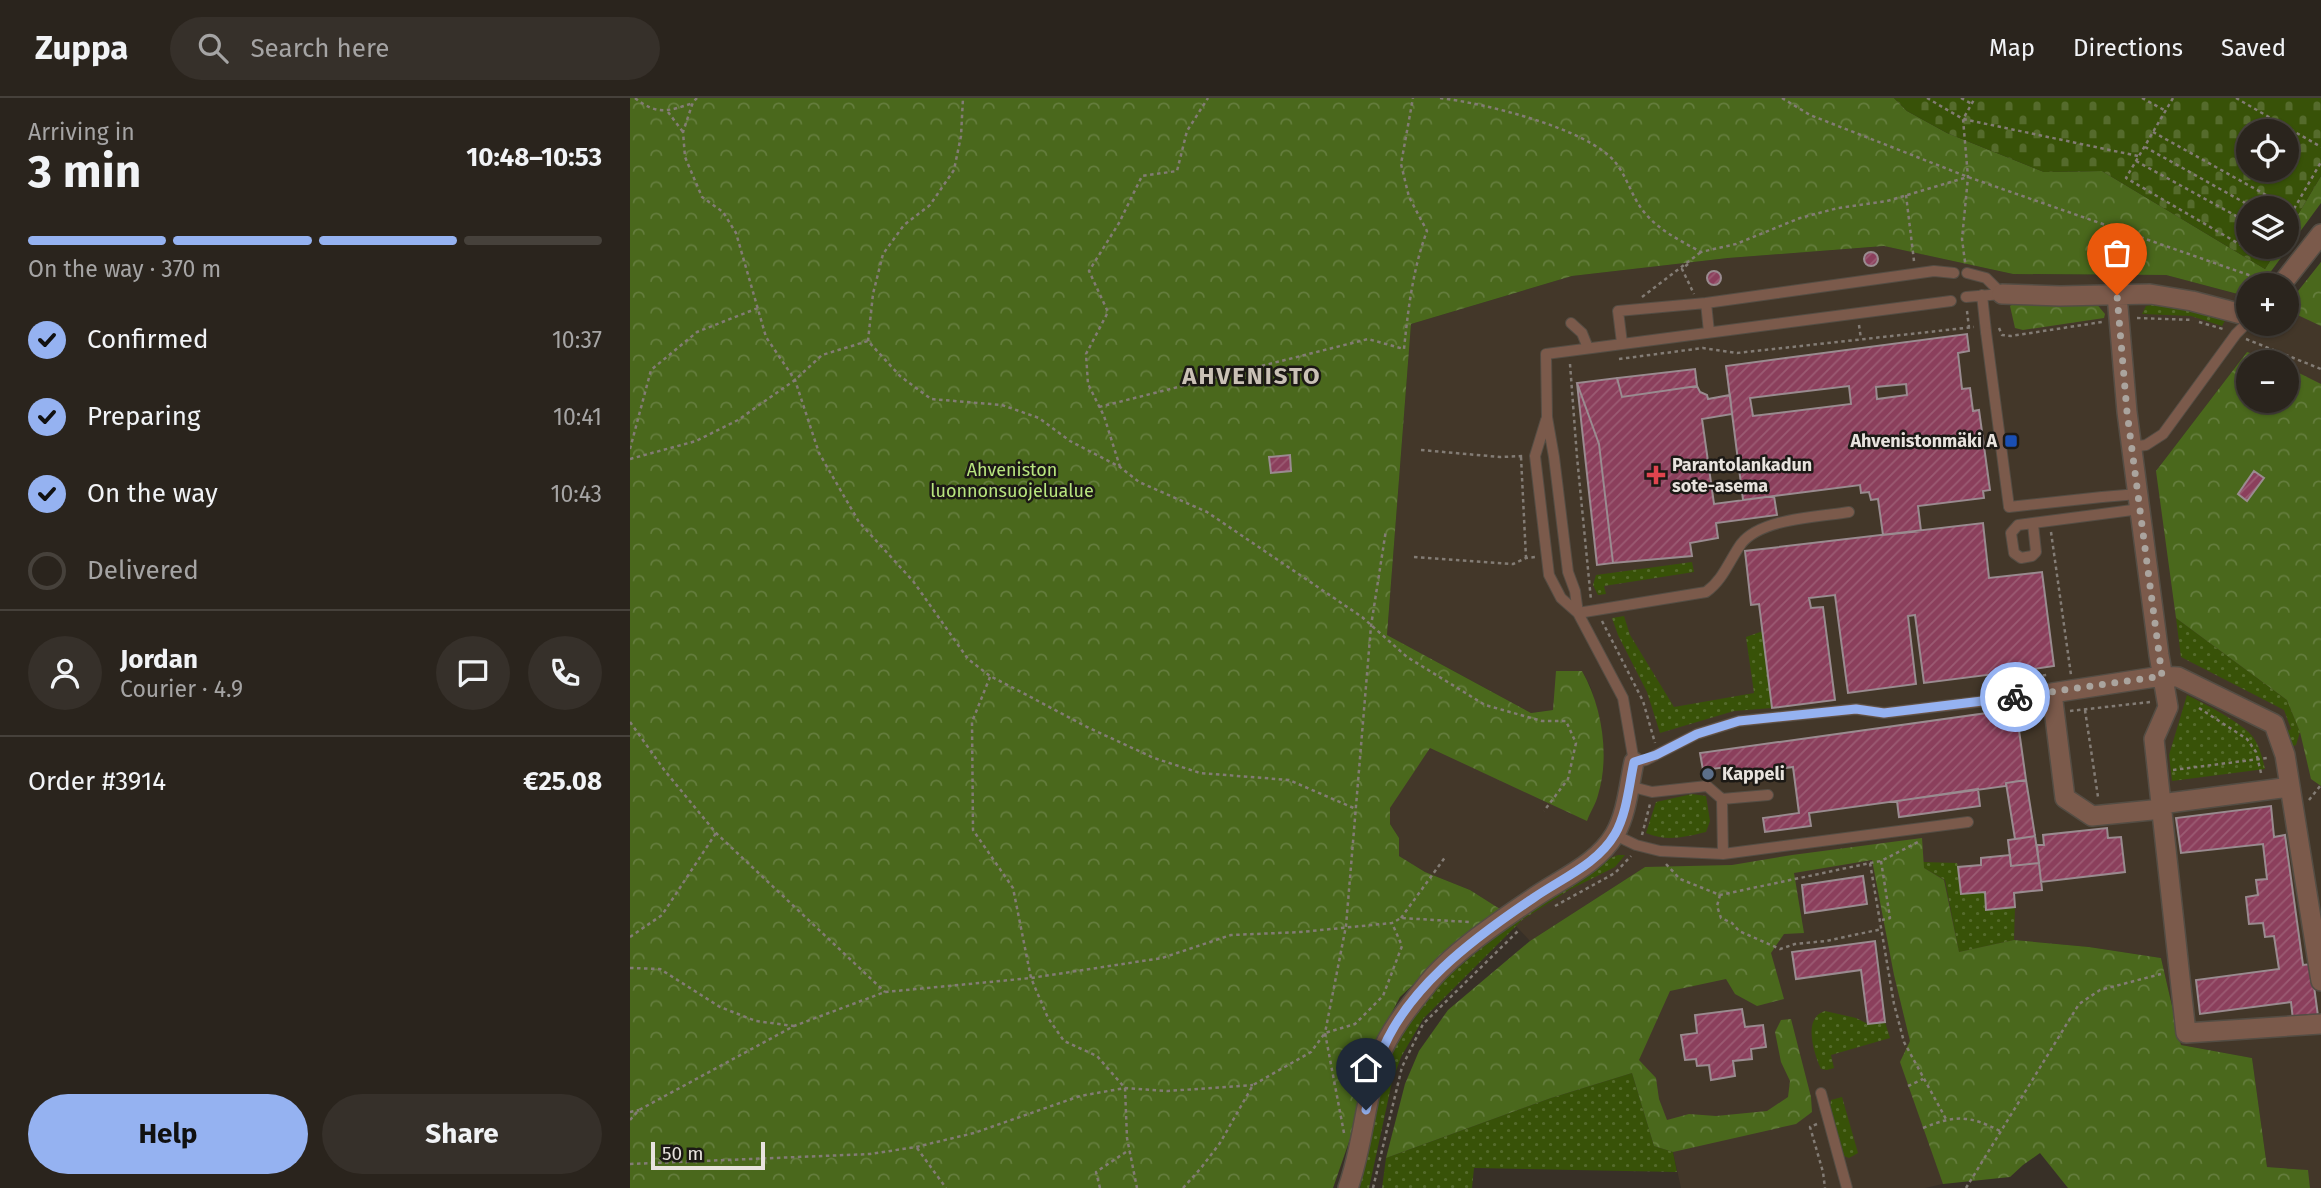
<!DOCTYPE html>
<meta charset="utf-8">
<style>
:root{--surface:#2a241d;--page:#36302a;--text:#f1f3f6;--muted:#a5a4a4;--line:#46413b;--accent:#95b2f1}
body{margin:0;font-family:"Fira Sans",sans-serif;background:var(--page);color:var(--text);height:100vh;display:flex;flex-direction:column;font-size:26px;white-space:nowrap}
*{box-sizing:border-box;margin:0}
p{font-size:23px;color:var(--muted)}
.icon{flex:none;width:38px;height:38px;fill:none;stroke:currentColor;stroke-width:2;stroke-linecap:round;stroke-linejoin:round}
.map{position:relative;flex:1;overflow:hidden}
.panel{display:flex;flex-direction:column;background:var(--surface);width:630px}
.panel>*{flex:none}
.controls{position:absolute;left:1606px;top:21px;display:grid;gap:14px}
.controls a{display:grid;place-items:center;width:63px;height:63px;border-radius:50%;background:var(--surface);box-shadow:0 2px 5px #0004,0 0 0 2px var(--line);font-size:35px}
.scale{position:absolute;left:21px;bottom:18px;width:114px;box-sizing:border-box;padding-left:7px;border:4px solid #e8e3de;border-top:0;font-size:19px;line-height:24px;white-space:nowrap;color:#e8e3de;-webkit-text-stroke:5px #1c1915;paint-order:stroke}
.pin{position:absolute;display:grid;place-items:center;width:60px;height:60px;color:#fff;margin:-72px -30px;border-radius:50% 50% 50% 0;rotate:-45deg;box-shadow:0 0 7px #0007}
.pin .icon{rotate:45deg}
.courier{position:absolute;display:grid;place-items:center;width:70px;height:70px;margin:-35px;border:5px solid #95b2f1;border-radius:50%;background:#fff;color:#222;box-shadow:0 2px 9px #0007}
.head em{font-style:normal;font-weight:700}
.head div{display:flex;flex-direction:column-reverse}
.head{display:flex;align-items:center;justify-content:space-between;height:119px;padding:0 28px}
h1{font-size:46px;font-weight:700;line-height:52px}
.bar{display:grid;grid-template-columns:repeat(4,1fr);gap:10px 7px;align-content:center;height:84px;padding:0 28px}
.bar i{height:9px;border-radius:5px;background:var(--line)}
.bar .current{background:var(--accent)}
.bar p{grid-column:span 4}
.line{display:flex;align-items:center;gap:18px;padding:0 28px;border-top:2px solid var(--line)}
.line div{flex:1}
.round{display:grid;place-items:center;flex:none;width:74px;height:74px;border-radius:37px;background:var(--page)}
ol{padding:0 28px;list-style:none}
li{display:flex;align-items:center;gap:21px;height:77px}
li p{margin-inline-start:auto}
li .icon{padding:7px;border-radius:50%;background:var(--accent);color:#111;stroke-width:4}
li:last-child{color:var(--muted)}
li i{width:38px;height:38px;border:4px solid var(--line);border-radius:50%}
.action{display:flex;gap:14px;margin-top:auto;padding:14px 28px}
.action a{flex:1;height:80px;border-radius:42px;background:var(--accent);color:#111;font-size:28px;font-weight:700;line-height:80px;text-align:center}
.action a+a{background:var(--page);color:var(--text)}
header{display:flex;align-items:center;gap:42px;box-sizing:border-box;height:98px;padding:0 35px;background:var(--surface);border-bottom:2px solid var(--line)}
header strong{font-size:33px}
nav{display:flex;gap:38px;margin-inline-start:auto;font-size:24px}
.search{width:490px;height:63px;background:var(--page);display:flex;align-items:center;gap:18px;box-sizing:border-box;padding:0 24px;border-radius:38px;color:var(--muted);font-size:26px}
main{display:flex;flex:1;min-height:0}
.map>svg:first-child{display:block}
</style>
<header>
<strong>Zuppa</strong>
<div class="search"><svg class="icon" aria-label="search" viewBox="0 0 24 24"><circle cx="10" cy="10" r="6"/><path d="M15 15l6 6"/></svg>Search here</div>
<nav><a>Map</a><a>Directions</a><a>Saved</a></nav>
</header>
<main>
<section class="panel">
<div class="head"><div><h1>3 min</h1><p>Arriving in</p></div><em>10:48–10:53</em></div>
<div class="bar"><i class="current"></i><i class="current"></i><i class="current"></i><i></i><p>On the way · 370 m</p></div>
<ol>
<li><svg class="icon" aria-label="check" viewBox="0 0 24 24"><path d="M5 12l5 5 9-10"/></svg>Confirmed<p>10:37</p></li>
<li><svg class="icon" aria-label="check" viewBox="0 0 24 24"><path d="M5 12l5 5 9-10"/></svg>Preparing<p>10:41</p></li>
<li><svg class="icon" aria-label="check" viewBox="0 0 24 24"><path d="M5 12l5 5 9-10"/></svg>On the way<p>10:43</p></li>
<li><i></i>Delivered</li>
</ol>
<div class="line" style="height:126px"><a class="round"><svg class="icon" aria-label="person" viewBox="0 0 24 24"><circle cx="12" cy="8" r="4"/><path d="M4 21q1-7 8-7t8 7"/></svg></a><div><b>Jordan</b><p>Courier · 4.9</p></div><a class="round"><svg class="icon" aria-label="chat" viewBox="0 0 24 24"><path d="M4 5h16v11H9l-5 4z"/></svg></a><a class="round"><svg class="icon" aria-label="phone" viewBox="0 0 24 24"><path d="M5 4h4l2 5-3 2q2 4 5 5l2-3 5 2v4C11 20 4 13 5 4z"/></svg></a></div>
<div class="line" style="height:91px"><div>Order #3914</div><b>€25.08</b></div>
<div class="action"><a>Help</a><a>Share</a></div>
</section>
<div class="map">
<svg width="1691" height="1090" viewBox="0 0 1691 1090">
<defs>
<pattern id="grass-dots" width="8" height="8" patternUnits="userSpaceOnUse" patternTransform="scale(1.75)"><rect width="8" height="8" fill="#385208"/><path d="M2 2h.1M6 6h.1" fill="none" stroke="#556b2c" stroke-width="1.8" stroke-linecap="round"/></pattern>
<pattern id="forest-crowns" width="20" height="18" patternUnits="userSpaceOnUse" patternTransform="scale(1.75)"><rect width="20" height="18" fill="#4a681c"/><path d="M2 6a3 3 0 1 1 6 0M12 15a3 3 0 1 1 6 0" fill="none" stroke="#647d3d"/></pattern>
<pattern id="cemetery-stones" width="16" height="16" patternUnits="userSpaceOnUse" patternTransform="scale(1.75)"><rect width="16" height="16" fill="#385208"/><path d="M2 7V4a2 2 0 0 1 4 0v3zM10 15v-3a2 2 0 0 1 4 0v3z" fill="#556b2c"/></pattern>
<pattern id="building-hatch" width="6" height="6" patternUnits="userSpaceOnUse" patternTransform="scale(1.75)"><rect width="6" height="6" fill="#8b3f5c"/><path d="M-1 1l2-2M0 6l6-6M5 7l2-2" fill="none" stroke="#9b5b73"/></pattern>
</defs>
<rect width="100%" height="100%" fill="#383027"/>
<path fill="#433729" d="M1255,148L1383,176L1536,177L1619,199V226H1657V207L1691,164V319L1657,289V264H1628L1617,254L1526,373L1691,619V1090H1680L1677,1072L1637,1069L1622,960L1551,947L1531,860L1459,849L1384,842L1361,1022L1313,1086L1295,1090H1051L1043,1054L1002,975L1015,769L900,843L870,811L840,792L795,774L769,758V740L760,726L759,710L799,649L970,623L961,590L952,573L923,612L901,615L757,537L781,226L942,178L1098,160Z"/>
<path fill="url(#grass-dots)" d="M1533,205L1597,219L1592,228L1561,218L1512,216L1516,208Z
M1062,464L1064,474L974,488L976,496L968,497L963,487L966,477Z
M994,518L1000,537L1044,609L1124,595L1116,539L1133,533L1142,610L1104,613L1030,635L1017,594L988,537L982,520Z
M1546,520L1657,602L1670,634L1666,647L1658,650L1653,635L1661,631L1654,612L1551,559Z
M1557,597C1573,605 1613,625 1623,639C1630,649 1632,659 1635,671L1542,683L1539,657Z
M1062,696L1076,698L1080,723L1076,734C1055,739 1037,744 1016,735L1026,704Z
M988,757H995L985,769L939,792L892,822L793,921L771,959L762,984L739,1090H730L748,991L764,947L781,916L811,884L880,826L976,762Z
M1293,764L1327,765L1328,769L1355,794L1357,812L1385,809L1384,842L1329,854L1315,782L1294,770Z
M1195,913L1226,920L1238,926L1255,924L1260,940L1201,957L1204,970L1197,972L1191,971C1184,955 1172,920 1195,913Z
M1002,975L1024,1048L1043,1054L1047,1074L844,1070L842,1090H752L756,1060L921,1000Z
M1212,999L1228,1055L1219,1060L1214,1058L1200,1010L1201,1002Z"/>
<path fill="url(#forest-crowns)" d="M0,0H1264L1277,13L1317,35L1414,74L1472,73L1635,171L1649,149H1657V135L1691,78V105L1631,187H1619V199L1536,177L1383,176L1254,148L1098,160L942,178L781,226L757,537L901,615L923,612L926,573H952C972,608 980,658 968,697C966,706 960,714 957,723L800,650L760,710V726L769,740V758L795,774L840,792L870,811L836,837L770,899L738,959L720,1041L703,1090H0Z
M1691,164V228L1657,212V207Z
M1465,204L1475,216L1474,220L1393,232L1385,230L1380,208L1384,205Z
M1617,254L1648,264H1619V303H1657V269L1691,286V688L1681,681L1670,634L1657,602L1546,520L1526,373Z
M1292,740L1294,770L1314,782L1329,854L1384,842L1459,849L1531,860L1551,947L1622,960L1637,1069L1678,1072L1680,1090H1438L1410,1055L1393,1067L1380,1079L1313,1086L1270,964L1280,943L1264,877L1242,762L1164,775L1174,835L1154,836L1141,855L1154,901L1127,908L1105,896L1096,881L1040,893L1009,962L1026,980L1029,1001L1037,1022L1059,1016L1086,1018L1137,1013L1158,999L1160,983L1151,964L1145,934L1151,922L1161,921L1181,999L1182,1014L1166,1026L1043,1054L1024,1048L1002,975L921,1000L756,1060L775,986L789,953L818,912L900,843L1015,769L1102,767L1162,757Z"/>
<path fill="url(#cemetery-stones)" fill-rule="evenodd" d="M1264,0H1691V78L1657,135V110H1619V149H1649L1635,171L1472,73L1414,74L1317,35L1277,13ZM1619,33H1657V72H1619Z"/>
<path fill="url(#building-hatch)" stroke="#9a8b90" stroke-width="2" fill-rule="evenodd" d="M1234 161a7 7 0 1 1 14 0a7 7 0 1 1-14 0Z
M1077 180a7 7 0 1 1 14 0a7 7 0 1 1-14 0Z
M1337,236L1339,253L1328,255L1332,291L1340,290L1343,313L1349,312L1360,392L1353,393L1354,400L1288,408L1291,433L1253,437L1248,401L1241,402L1239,394L1231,395L1230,387L1113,402L1096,268ZM1276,286L1277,297L1247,301L1246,289ZM1219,288L1221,306L1123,318L1120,300Z
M1065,271L1067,288L992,299L987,280Z
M987,280L992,299L1067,288L1070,294L1077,297L1078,301L1100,297L1102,316L1072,321L1084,406L1144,398L1147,417L1086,425L1088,440L1060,445L1062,458L983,465L969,346L947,285Z
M947,285L969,346L983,465L967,467Z
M660,357L661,373L641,375L639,359Z
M1624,373L1634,380L1617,403L1608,396Z
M1353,425L1359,480L1412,474L1424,568L1384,574L1385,579L1373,581L1372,575L1294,585L1285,517L1278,518L1286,586L1218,595L1205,497L1179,500L1181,510L1193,509L1205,602L1142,610L1129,506L1121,507L1115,453Z
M1386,611L1396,682L1376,685V688L1179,715L1181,728L1135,734L1133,720L1169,715L1163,669L1098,678L1097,669L1073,672L1070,655Z
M1396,682L1405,738L1385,741L1376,685Z
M1348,691L1350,708L1269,719L1267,703Z
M1641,708L1644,739L1655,737L1673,867L1681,866L1688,918L1663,922L1661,904L1570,916L1566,882L1649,871L1644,838L1635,839L1633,825L1619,826L1616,799L1628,797L1626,782L1637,781L1633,746L1551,755L1546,720Z
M1477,730L1478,740L1491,739L1495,774L1411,784L1407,747H1414L1413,737Z
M1405,738L1409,765L1381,768L1378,742Z
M1380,757L1381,768L1409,765L1412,792L1384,795L1385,809L1356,812L1355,794L1331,796L1328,769L1351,767V760Z
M1233,778L1237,806L1175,815L1172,787Z
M1245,843L1255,924L1238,926L1231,872L1166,881L1162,854Z
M1112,911L1115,929L1133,927L1136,949L1121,951L1122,961L1103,963L1105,978L1081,982L1079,967L1067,968L1066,961L1055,962L1051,937L1067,935L1065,917Z"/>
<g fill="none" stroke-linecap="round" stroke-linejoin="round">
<defs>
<path id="service" d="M1337,175L1356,180L1372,196
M1352,197L1356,234
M1336,199L1372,196
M1321,203L916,256L917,319L924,359L938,474L945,493L948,515L993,600L1004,664L1016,662L1067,636L1109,623L1226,611L1254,615L1422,595
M941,225L952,235L958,250
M1079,234L1076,205L1304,173L1324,175
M992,245L988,213L1076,205
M916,322L905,358L919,477L931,500L948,515
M1501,349L1516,347L1533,336L1606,236L1619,223
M1472,399L1508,396
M1403,426L1406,454L1402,458L1391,460L1384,455L1381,435L1388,427L1510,411
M948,515L1076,494C1093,482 1099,463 1111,446C1131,420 1189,419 1219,414
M999,688L1022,694L1077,688L1092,701L1093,756
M1092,701L1138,697
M985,737L1006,747L1030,753L1093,756L1338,724
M1191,995L1217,1090"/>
<path id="minor" d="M1651,187L1691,136
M1372,196L1430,198L1520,196L1562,203L1619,218
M1487,197L1497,314L1529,557L1538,609L1524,641L1556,935L1691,926
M1531,706L1660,689
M1532,711L1462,718L1435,700L1422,595L1532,578L1548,579L1644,626L1655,657L1691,883
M718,1090C733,1048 735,1002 749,960C759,934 777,911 795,889C819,857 868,824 902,801C930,781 967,767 985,736C997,715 999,687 1004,664"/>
</defs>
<use href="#service" stroke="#544d44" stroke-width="12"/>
<use href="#minor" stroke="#544d44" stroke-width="22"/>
<path stroke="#837c75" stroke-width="2.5" stroke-dasharray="3.5 3.5" stroke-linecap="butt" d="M5,0C27,18 39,13 63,5
M67,0L63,4L53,34L55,59L72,99L93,114L106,135L136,239L165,282L189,355L229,424L283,483L338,561L360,578L393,595L457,629L524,660L570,675L659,682L726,711
M810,0C853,5 957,30 985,64C996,77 1001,96 1011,110C1026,131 1049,142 1071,154L1106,146L1170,120L1208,110L1257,103L1338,79
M1152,0L1180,17L1338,79L1636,183
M1297,0L1333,21L1508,58
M1331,0L1342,6
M1512,0L1536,13
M1543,0L1496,80L1635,161L1642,149
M1606,0L1691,49
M38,14L53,34
M1523,34L1663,112
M1515,49L1624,110
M1506,63L1619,125
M1276,97L1284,163
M1657,123L1691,64
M1335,164L1332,141L1338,79L1333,21L1345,0
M1058,166L1052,171L1064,196
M1012,199L1071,154
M1337,213L1339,230
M1507,220L1563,222
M1569,224L1593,231
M1229,227L1231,241
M1369,230L1372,237L1381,238L1472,224
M1616,241L1691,271
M238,243L243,196L253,156L274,127L300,107L324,72L331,38L333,0
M989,261L1073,250L1107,255L1344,229
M940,266L947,359L961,502
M469,309L738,241L774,251C778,212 783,170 797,133L779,99L771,66L783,0
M0,351L21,272L67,234L128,210
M791,352L870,359L893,358
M891,359L896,460
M0,361L66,343L108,322L165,282L192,257L238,243L270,278L301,301L372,307L409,320L440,343L490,369L509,384L577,414L732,519L777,559L855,607L912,623H936L946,645L938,681L914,713
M490,369L474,318L458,286L456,256L478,214L459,173L489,125L512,78L547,73L557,33L578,0
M1421,434L1441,577
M784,459L883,466L896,460L905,459
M972,523L1013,603L1025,645
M360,579L342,624L343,732L383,790L401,880L418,920L434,943L467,958L495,990L497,1040L507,1090
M1387,589L1386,581L1417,577
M1569,610L1617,641L1626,654L1631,675
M1455,612L1468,699
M1390,613L1391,619L1409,617
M1440,613L1520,604
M0,624L35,673L86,735L255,894
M1543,672L1637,660
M1679,702L1691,687
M1012,737L1020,706
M1251,763L1260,820L1252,822
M1240,765L1251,763L1288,744
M1036,766L1050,781L1090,797L1240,765L1264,906L1274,944L1316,1021
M1090,797L1087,808L1091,820L1102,825L1109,833L1150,851L1165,846L1196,843L1252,831
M925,808L985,775L1001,758
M771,820L816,758
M0,839L32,817L86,735
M0,870L30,871L90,909L126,923L164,928
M1278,988L1293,981
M0,1014L9,1012
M0,1022L9,1012L164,928L255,894L401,880L532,860L601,837L671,834L762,825L771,820L839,824
M1187,1026L1180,1029L1193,1074L1195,1090
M1293,1030C1325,1017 1339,1017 1370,1033
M714,1035L695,935L716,828L741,528L756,432
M287,1050L316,1090
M0,1066L240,1056L286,1049L344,1035L450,998L495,990L538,993L623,987
M470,1090L466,1074L499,1052
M553,1090L571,1070L590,1045L623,987L681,954L695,935L725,926L753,898L772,848L762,825
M743,1090L772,969L793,926L888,833
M1336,1090L1449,906L1470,892L1531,876"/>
<use href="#service" stroke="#7b5a4b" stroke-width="10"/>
<use href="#minor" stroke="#7b5a4b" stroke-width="19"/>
<defs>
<path id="service-bridge" d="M1356,234L1379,409L1472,399"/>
</defs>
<use href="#service-bridge" stroke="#544d44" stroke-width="12" stroke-linecap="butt"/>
<use href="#service-bridge" stroke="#7b5a4b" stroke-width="10"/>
</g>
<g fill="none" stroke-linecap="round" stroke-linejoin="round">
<path stroke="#aaa49e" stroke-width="7" stroke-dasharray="0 12.6" d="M1385,599L1532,578L1497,314L1487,197"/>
<path stroke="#95b2f1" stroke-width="9" d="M736,1012C740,995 743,977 749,961C773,892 844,840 902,801C930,781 967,767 985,736C997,715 999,687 1004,664L1026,657L1067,636L1109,623L1226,611L1254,615L1385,599"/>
</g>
<rect fill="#1a4fb4" stroke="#1c1915" stroke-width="2.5" x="1374" y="336" width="14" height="14" rx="3.5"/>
<path fill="#e0444e" stroke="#1c1915" stroke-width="2.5" d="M1022.5 366.5h7v7h7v7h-7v7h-7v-7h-7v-7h7z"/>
<circle fill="#5c6f8a" stroke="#1c1915" stroke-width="2.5" cx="1078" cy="676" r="7"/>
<g text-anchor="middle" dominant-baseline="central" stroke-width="5" stroke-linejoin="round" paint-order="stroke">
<g font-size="18" font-weight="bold" fill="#e8e3de" stroke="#1c1915" text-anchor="start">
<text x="1367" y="343" text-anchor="end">Ahvenistonmäki A</text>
<text x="1042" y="367">Parantolankadun<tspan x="1042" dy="21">sote-asema</tspan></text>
<text x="1092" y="676">Kappeli</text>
</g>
<g font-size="18" fill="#b8e57f" stroke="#1c1915">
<text x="382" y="372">Ahveniston<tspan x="382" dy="21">luonnonsuojelualue</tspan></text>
</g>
<g font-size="24" font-weight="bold" letter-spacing="2" fill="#cac1b6" stroke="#1c1915">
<text x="622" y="278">AHVENISTO</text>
</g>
</g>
</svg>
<div class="controls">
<a><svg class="icon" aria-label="locate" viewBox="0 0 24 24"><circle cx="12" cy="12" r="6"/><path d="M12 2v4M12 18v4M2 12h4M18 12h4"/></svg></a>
<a><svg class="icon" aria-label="layers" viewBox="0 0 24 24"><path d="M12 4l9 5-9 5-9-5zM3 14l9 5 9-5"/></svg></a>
<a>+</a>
<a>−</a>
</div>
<div class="scale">50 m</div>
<div class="pin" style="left:1487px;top:197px;background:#ea580c"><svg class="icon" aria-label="bag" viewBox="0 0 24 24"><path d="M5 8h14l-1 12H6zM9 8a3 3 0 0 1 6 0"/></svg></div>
<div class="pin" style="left:736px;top:1012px;background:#1f2937"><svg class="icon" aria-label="home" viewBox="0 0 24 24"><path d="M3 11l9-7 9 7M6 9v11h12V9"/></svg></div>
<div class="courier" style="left:1385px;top:599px"><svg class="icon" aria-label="bike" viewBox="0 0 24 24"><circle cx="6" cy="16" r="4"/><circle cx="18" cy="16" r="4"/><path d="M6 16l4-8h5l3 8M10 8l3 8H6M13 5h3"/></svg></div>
</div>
</main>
